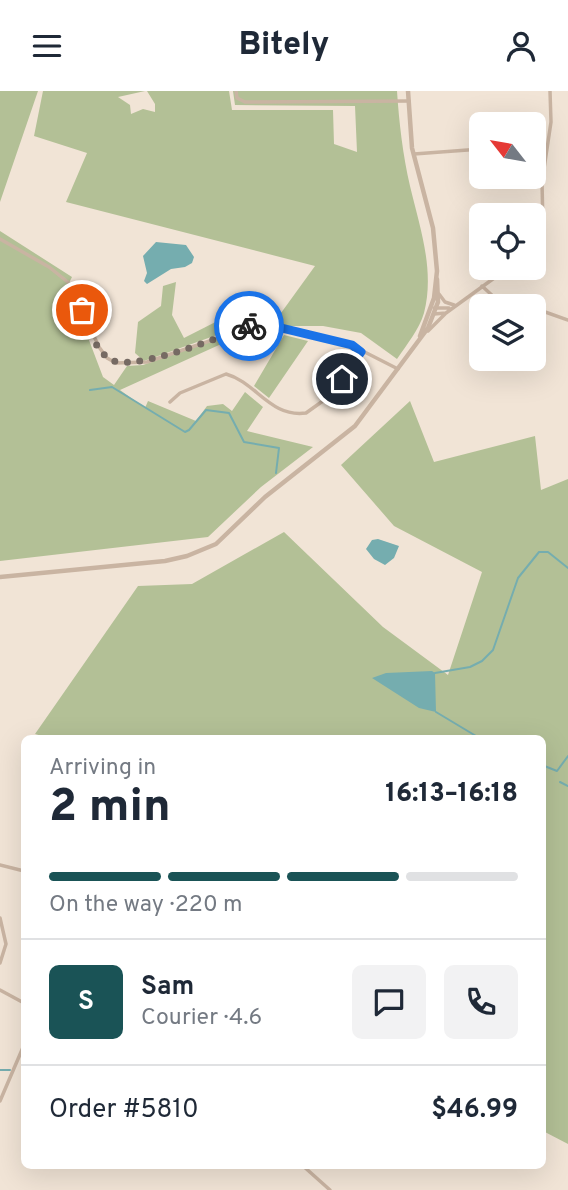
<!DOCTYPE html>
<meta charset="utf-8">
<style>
:root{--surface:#fff;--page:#f2f2f3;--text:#1f2937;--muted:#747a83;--line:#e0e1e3;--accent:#1a5356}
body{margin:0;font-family:Overpass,sans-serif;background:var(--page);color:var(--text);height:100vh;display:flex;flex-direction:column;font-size:26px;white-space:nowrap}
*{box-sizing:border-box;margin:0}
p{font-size:23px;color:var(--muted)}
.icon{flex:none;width:38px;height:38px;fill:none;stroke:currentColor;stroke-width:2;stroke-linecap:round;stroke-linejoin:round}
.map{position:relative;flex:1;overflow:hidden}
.sheet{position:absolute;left:21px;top:644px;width:525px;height:434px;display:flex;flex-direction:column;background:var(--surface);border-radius:10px;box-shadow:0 7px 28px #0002}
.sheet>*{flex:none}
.needle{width:46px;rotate:301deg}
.controls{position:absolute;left:469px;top:21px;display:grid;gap:14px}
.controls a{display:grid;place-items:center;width:77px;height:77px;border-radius:10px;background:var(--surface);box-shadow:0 7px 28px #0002;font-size:35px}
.pin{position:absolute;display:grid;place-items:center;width:60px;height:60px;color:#fff;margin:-30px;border:4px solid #fff;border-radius:50%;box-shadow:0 2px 7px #0007}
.courier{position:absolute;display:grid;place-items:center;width:70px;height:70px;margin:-35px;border:5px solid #1a73e8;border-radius:50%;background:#fff;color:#222;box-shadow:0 2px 9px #0007}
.head em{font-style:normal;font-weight:800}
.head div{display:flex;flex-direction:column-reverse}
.head{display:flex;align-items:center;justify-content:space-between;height:119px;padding:0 28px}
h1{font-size:46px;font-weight:800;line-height:52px}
.bar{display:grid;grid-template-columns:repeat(4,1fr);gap:10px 7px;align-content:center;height:84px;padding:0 28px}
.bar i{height:9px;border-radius:5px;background:var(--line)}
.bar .selected{background:var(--accent)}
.bar p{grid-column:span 4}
.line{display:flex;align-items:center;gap:18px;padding:0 28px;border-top:2px solid var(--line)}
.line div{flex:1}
.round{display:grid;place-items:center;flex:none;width:74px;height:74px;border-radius:10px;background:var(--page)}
header{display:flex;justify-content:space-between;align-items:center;height:91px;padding:0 28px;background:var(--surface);font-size:32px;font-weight:800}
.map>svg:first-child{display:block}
</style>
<header><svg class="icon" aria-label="menu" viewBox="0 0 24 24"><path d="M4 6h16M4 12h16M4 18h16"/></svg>Bitely<svg class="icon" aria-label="person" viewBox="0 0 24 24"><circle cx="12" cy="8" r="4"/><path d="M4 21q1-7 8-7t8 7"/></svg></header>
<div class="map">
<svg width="568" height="1099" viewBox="0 0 568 1099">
<rect width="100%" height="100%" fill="#f1e4d6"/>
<path fill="#b3c096" d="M0,0H38L0,111Z
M43,0H145L118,6L130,14L131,23L143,18L155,21V13L147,0H229L232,19H333L334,53L357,61L355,15L235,14L233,0H397C399,31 403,65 410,95C420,137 435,179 424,222C419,239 407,253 397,268L361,242L323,235H289L259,229L144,270L135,262L138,231L161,215L163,195L176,191L172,224L184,247L247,215L281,222L315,175L66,111L87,62L34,45Z
M0,140L72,186L68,194L103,286L114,294L127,275L143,274L254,235L263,234L282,240V244L270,239H252L120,299L145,317L148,310L196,330L207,315L223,313L232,320L245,301L263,316L247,340L313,356L261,396L208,446L0,470Z
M284,244L308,250L269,307L254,295Z
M410,310L434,371L535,345L541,399L568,388V1053L543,1040L542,648H53L35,643L138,495L192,493L284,441L383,536L448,584L482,481L394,435L341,374Z"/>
<path fill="#75adaf" d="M156,151L186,154L194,166L192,172L185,176L171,178L147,193L144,190L147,182L143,165Z
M378,448L399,455L394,467L385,474L374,468L366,458L372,449Z
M432,580L435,582L436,621L419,617L372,587L386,582Z"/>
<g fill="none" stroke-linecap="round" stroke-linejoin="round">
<path stroke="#75adaf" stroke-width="2" d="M90,299L112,296L185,341L189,339L206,319L229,322L244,351L279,357L276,382
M435,582L470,576L482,570L493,559L518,487L539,461H548L568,477
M436,621L481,648
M542,674L557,680L568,665
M560,691L568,695
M0,979H10"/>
<path stroke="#c9b4a2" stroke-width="3.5" d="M236,0L237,7L245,11L409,10
M534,55L547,56
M414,63L481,58
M0,148L49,176L69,192L99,256L107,267L116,272L147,271L260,233L345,251L398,278
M534,156L543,136L542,91L551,31L550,0
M482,195L495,207L526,215
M439,203L445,211L454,214
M434,217H449
M534,217L568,229
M434,223L446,222L508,177
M428,240L445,223
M170,311L180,302L226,283C256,291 270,327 306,322L327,307L361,261
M0,774L24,780
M0,827L6,853L0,872
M0,899L24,912
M0,1010L24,954
M302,1074L330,1099"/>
<path stroke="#c9b4a2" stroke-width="4.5" d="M408,0L412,57L433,137L437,180L434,207L420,245
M0,486L165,470L187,465L216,453L265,406L355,335L428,237L438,211L437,188"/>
</g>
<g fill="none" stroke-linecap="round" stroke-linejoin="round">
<path stroke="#766a63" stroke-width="7" stroke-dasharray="0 12.6" d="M82,219C88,234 94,257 108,267C129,284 222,245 249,235"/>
<path stroke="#1a73e8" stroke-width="9" d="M249,235L269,234L352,254L361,261L342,288"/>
</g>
</svg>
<div class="controls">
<a><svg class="needle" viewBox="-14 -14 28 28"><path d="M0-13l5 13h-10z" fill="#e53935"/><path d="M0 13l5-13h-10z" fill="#747a83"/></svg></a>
<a><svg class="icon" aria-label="locate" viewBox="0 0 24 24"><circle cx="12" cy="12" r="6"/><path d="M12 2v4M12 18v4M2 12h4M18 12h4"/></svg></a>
<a><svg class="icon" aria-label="layers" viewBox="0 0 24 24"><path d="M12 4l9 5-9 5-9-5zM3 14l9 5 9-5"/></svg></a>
</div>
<div class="pin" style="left:82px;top:219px;background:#ea580c"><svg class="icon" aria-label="bag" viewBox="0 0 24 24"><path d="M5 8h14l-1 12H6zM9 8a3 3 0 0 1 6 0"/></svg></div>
<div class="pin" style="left:342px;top:288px;background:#1f2937"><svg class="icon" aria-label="home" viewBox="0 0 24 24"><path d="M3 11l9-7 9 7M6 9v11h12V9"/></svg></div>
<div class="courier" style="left:249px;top:235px"><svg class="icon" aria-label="bike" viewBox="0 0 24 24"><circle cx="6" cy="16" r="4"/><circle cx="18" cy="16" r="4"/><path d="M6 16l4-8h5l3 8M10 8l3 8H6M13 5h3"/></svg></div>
<section class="sheet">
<div class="head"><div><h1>2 min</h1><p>Arriving in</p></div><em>16:13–16:18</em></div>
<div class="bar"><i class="selected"></i><i class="selected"></i><i class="selected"></i><i></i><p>On the way · 220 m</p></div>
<div class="line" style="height:126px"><b class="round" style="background:var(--accent);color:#fff">S</b><div><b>Sam</b><p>Courier · 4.6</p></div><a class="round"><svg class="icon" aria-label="chat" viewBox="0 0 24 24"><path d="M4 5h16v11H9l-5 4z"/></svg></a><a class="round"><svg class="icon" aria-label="phone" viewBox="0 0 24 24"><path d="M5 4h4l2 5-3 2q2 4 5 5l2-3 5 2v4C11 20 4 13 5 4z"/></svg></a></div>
<div class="line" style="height:91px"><div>Order #5810</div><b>$46.99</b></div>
</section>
</div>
